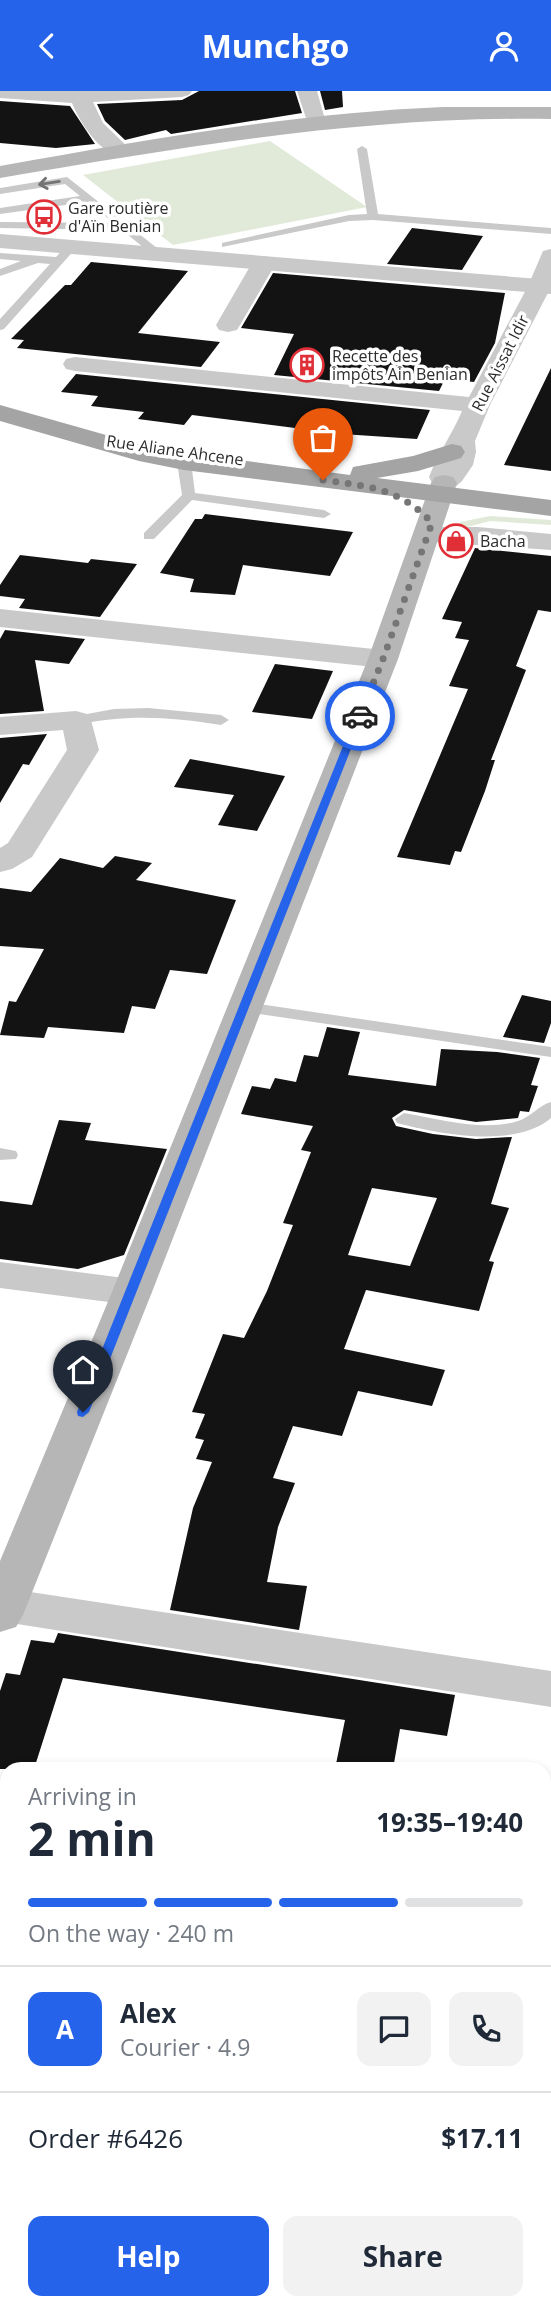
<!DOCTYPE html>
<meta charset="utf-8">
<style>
:root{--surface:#fff;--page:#f2f2f3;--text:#1f2937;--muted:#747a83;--line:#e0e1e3;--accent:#2563eb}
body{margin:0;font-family:"Open Sans",sans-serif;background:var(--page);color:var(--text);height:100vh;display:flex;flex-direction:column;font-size:26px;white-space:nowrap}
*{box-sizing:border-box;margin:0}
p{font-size:23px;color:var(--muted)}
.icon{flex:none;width:38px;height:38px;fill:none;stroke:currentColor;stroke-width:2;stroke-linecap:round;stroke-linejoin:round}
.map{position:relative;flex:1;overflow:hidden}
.details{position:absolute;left:0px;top:1671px;width:551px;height:548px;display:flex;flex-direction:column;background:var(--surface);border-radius:21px 21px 0 0;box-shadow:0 4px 10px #0003}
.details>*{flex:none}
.pin{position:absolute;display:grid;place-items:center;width:60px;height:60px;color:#fff;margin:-72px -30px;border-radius:50% 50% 50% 0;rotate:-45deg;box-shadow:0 0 7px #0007}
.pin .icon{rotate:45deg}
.courier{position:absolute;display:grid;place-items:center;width:70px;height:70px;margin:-35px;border:5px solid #2563eb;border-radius:50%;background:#fff;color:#222;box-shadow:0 2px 9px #0007}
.overview em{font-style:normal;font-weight:700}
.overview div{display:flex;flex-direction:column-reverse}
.overview{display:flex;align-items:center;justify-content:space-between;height:119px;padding:0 28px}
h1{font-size:46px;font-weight:700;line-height:52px}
.bar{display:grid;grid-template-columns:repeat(4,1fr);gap:10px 7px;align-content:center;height:84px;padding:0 28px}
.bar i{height:9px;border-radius:5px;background:var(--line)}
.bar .active{background:var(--accent)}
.bar p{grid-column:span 4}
.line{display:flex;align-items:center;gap:18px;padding:0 28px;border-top:2px solid var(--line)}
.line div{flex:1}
.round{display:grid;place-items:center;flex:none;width:74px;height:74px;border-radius:14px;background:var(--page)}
.primary-button{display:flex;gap:14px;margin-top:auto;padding:14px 28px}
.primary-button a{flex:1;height:80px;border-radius:14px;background:var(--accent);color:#fff;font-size:28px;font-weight:700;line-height:80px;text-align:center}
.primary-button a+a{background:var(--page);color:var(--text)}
header{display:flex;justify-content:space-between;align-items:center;height:91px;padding:0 28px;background:var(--accent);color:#fff;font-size:32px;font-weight:700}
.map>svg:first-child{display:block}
</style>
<header><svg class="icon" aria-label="back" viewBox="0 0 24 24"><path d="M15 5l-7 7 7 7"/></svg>Munchgo<svg class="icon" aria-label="person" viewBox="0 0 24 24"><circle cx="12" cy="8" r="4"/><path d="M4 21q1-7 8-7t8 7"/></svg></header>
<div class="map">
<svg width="551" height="2218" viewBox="0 0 551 2218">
<rect width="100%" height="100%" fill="#fff"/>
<path fill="#e1ead9" d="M270,50L367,116L173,154L83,84Z
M490,425L551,429V434L490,430L456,439L460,431Z"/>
<path fill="#131313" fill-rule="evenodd" d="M199,0H295L302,22L171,43L166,39L125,49L105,30L97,13L182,9Z
M320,0H342L343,16L325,19Z
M0,10L70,15L95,53L56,57L0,52Z
M412,137L483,145L462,179L387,173Z
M91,171L188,180L138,242L220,251L201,276L17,257L24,249L11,248L65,194H71Z
M273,182L505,202L495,252L474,291L445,288L439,300L274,284L294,243L241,237Z
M551,277V380L504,374Z
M76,283L430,319L417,348L342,343L192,324L184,334L138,328L144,321L91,315L98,305L61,301Z
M205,423L353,441L330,485L243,474L235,504L190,501L194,488L160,482L195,428H202Z
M475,457L551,465V521L538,519L516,575L526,579L491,669H495L485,700L461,761L455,760L450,774L397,766L468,598L449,595L469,549L455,547L462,531L442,528Z
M20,464L88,472L91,468L137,473L100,526L19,517L25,508L0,505V494Z
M5,539L85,548L69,573L35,569L44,620L0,623V548Z
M275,573L333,580L312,628L252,621Z
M47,643L29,674L23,673L0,712V647Z
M190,668L285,685L257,740L218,734L234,704L174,696Z
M115,765L152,772L136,789L236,809L207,883L170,879L155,918L132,915L124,942L48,936L44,947L0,944L9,910L16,911L44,858L0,855V797L31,801L60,767L103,777Z
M522,904L551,910V932L544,952L503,946Z
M327,936L360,941L348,984L436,995L441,958L497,961L540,967L531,994L538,995L529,1021L520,1020L518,1027L476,1031L404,1019L392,1027L396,1035L433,1043L476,1048L512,1046L491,1113L509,1117L489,1170L494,1171L479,1220L366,1199L344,1258L445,1279L432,1315L358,1300L342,1345L293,1335L273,1387L295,1392L278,1436L267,1491L307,1495L299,1539L170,1519L193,1417L212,1371L196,1368L204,1349L195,1347L205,1323L192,1321L223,1243L244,1247L267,1200L293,1134L283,1132L311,1061L301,1059L313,1035L241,1023L252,995L270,998L275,987L296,991L304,964L318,966ZM372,1097L437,1107L410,1175L348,1164Z
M59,1029L91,1032L85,1049L167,1058L124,1164L78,1178L0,1168V1110L32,1114Z
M58,1542L455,1604L447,1645L400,1638L393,1678H335L345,1629L63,1587L34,1678H0V1600L6,1582L20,1584L31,1549L54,1552Z"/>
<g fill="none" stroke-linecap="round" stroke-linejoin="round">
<path fill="#c9c9c9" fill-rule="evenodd" d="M362,55L367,58L378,123L551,137V143L373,129L349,130L222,156V152L226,151L349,124L367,123L357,58Z
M67,86L162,161V165H154L122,139L0,137V131L114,132L87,111L0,123V117L80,105L65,93L0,103V97Z
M67,154L77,156L4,238L0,239V228L50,173L38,172L0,185V178L21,170L0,168V162L56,166Z
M184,367L191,371L195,402L324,419L331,423L324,427L192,409L154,448H144V442L182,404L177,371Z
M148,617L221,624L229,629L221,634C171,626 126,623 76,634L68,629L71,626L114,618Z
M245,911L551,956V966L239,920L236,916L239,912Z
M551,1011V1027C515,1058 439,1043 397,1032L395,1028L404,1022C439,1028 483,1041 518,1030C531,1026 539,1014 551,1011Z
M0,1057L16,1060L18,1064L16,1068L0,1069Z
M544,2000L551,2001V2025L544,2024Z
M544,2182L551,2184V2210L544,2208Z"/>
<path fill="#c9c9c9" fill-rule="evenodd" d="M0,0H192L189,4L182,6L93,11L103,32L132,60L128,64C104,71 80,32 72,12L0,7Z
M297,0H317L326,32L323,36H309Z
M551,158V196L490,314L475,350L476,361L473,374L462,390L453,398L444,400L435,398L429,386C438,362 452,344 462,320L75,280L66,278L63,273L66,268L75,266L469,306L528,195L543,160Z
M264,165L272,167L276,172L240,234L237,239L228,241L219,239L216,234L252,172L256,167Z
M427,436H478L551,443V459L417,450L413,444L417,438Z
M0,518L383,559L393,562L398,568L393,574L383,577L0,536Z
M76,620L87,623L91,629L99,659L32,766L12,778L0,781V757L8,752L67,659L63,639L0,644V626Z
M0,1171L132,1188L146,1192L152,1201L146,1210L132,1214L0,1197Z
M4,1497L551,1580V1616L4,1531L0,1530V1498Z
M0,1831H7V1875L0,1873Z
M544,1832H551V1876L544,1875Z
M0,2056H7V2106H0Z
M307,2212H363L362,2218H306Z"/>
<path fill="#c9c9c9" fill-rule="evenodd" d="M0,143L551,189V203L0,157Z"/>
<path fill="#b6b6b6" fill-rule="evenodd" d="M443,16H551V28C364,25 183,56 0,87V75C147,49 294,22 443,16Z
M444,384L453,386L457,392L398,568L152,1201L23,1524L16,1536L0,1541V1470L112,1201L368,568L431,392L435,386Z"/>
<path fill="#a4a4a4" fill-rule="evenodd" d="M0,314L152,357L350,384L353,376L413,365L452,353L461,355L465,361L461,367L418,380L377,387L551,409V425L184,379L139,370L0,330Z"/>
</g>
<defs><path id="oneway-shaft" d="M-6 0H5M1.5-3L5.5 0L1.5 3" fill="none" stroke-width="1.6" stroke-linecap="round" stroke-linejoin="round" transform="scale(1.75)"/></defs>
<use stroke="#737373" href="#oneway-shaft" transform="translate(49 92) rotate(171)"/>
<path fill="#2563eb" d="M360,622L364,625L89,1321L83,1326L78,1325L77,1321L355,625Z"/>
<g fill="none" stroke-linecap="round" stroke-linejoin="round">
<path stroke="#767676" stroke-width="7" stroke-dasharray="0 12.6" d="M323,389C366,395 401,397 432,432L383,568L360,625"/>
</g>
<defs>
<symbol id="bus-ring" viewBox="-11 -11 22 22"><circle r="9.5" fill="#fff" stroke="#e12f37" stroke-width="1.5"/><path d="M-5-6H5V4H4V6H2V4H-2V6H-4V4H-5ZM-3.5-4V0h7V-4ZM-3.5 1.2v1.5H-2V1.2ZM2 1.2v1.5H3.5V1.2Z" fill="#e12f37"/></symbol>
<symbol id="building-ring" viewBox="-11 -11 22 22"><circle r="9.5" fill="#fff" stroke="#e12f37" stroke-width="1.5"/><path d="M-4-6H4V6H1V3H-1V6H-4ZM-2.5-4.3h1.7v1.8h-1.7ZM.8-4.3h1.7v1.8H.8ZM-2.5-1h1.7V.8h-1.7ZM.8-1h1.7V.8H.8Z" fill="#e12f37"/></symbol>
<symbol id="shop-ring" viewBox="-11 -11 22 22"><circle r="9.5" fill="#fff" stroke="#e12f37" stroke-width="1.5"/><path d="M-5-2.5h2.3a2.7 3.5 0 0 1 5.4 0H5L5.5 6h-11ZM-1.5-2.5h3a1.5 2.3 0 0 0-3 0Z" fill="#e12f37"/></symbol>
</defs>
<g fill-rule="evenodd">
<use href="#bus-ring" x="25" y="107" width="38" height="38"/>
<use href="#building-ring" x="288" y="255" width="38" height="38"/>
<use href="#shop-ring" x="437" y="431" width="38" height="38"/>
</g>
<g text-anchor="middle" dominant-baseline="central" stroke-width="7" stroke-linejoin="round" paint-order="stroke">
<g font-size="16" fill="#2c2c2c" stroke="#fff" text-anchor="start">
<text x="68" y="117">Gare routière<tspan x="68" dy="18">d'Aïn Benian</tspan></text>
<text x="332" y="265">Recette des<tspan x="332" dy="18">impôts Ain Benian</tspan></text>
<text x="480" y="450">Bacha</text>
</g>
<g font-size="16" fill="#2c2c2c" stroke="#fff">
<text transform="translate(500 272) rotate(-63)">Rue Aissat Idir</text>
<text transform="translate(175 359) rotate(8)">Rue Aliane Ahcene</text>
</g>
</g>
</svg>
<div class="pin" style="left:323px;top:389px;background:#ea580c"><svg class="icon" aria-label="bag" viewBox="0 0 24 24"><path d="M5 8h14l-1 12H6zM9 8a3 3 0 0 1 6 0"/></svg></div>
<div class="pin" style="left:83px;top:1321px;background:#1f2937"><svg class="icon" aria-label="home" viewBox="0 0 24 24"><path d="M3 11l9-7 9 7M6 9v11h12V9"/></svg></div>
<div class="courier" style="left:360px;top:625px"><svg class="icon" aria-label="car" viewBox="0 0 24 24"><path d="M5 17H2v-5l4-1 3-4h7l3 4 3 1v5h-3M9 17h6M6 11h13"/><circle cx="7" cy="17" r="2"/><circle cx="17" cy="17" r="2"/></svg></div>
<section class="details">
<div class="overview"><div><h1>2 min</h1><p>Arriving in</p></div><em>19:35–19:40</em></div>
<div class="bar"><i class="active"></i><i class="active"></i><i class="active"></i><i></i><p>On the way · 240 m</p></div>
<div class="line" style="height:126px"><b class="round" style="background:var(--accent);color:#fff">A</b><div><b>Alex</b><p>Courier · 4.9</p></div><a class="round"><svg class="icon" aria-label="chat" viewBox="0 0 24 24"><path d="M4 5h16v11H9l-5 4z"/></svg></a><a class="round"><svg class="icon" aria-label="phone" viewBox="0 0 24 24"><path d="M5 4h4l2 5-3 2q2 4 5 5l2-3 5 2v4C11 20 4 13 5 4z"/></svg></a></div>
<div class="line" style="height:91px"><div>Order #6426</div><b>$17.11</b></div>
<div class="primary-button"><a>Help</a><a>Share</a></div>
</section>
</div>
